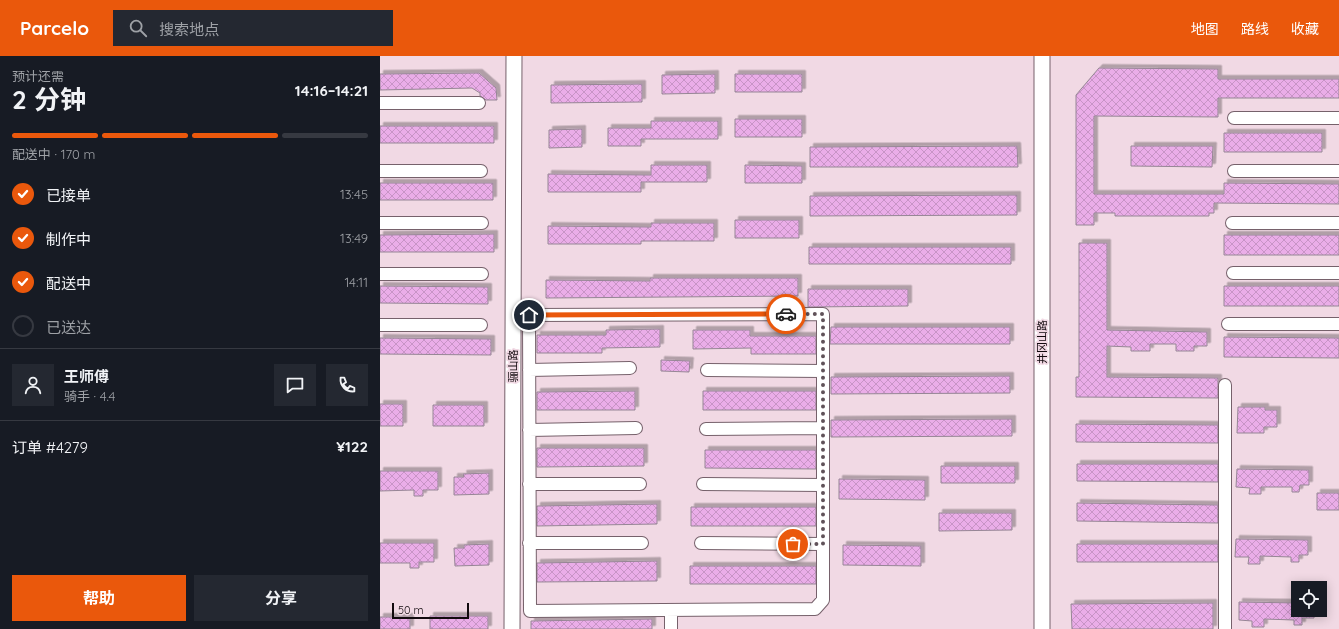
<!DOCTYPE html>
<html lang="zh">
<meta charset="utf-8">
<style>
:root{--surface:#171b24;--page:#242831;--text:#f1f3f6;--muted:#9ea1a6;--line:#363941;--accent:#ea580c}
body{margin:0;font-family:Quicksand,"Noto Sans SC",sans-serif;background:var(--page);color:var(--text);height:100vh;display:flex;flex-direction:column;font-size:15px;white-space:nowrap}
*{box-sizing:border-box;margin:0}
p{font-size:13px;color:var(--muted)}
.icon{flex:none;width:22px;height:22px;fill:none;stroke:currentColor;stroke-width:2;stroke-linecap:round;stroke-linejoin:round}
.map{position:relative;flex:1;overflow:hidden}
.side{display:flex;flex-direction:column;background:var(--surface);width:380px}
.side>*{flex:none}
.fabs{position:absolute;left:911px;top:525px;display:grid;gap:8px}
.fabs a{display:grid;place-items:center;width:36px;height:36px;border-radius:0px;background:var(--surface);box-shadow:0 2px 10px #0003;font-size:20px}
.scale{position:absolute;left:12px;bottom:10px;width:77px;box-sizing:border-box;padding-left:4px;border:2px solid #120a0e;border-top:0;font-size:11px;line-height:14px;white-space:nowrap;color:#120a0e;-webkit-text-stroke:3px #f1d9e4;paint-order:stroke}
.pin{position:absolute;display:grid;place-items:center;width:34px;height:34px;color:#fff;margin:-17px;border:2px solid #fff;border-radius:50%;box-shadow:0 1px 4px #0007}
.courier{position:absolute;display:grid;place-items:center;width:40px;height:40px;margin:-20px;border:3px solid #ea580c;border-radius:50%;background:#fff;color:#222;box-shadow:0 1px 5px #0007}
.summary em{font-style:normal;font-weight:700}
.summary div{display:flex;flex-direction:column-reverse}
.summary{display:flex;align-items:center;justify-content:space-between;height:68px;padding:0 12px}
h1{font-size:26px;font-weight:700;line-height:30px}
.bar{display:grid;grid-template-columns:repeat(4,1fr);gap:6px 4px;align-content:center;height:48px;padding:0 12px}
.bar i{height:5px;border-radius:3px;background:var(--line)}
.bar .current{background:var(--accent)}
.bar p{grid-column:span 4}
.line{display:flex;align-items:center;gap:10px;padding:0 12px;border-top:1px solid var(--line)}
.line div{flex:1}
.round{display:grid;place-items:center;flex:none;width:42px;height:42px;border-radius:0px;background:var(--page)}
ol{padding:0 12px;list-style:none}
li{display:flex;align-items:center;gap:12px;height:44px}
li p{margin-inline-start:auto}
li .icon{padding:4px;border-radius:50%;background:var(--accent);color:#fff;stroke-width:4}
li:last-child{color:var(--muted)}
li i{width:22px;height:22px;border:2px solid var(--line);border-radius:50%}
.cta{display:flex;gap:8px;margin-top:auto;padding:8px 12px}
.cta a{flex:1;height:46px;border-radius:0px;background:var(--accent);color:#fff;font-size:16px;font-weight:700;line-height:46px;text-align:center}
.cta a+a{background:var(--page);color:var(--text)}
header{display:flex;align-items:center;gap:24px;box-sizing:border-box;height:56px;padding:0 20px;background:var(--accent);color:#fff}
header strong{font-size:19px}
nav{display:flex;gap:22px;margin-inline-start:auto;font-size:14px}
.search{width:280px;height:36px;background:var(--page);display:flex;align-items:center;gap:10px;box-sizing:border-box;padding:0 14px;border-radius:0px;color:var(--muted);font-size:15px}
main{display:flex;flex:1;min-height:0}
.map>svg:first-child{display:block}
</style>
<header>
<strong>Parcelo</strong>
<div class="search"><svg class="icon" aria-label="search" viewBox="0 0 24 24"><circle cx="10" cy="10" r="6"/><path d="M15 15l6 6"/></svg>搜索地点</div>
<nav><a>地图</a><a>路线</a><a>收藏</a></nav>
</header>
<main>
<section class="side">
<div class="summary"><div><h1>2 分钟</h1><p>预计还需</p></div><em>14:16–14:21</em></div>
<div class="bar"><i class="current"></i><i class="current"></i><i class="current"></i><i></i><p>配送中 · 170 m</p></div>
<ol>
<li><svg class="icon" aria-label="check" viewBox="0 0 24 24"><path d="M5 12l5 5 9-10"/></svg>已接单<p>13:45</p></li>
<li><svg class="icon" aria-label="check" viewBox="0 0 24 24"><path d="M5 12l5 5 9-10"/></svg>制作中<p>13:49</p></li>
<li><svg class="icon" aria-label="check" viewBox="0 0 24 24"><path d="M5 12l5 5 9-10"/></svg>配送中<p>14:11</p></li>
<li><i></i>已送达</li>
</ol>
<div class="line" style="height:72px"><a class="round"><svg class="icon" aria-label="person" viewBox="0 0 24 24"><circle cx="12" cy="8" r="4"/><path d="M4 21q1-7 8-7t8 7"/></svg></a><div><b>王师傅</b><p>骑手 · 4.4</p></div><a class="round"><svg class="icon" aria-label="chat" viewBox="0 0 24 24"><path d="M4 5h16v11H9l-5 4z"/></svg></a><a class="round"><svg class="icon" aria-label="phone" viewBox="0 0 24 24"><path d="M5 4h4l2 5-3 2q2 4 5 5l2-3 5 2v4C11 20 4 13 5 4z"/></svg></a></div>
<div class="line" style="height:52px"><div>订单 #4279</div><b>¥122</b></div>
<div class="cta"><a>帮助</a><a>分享</a></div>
</section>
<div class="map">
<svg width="959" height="573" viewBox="0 0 959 573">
<defs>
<pattern id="building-cross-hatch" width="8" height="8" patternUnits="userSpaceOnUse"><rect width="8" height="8" fill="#eaade8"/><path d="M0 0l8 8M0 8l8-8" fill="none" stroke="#c894c6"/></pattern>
<filter id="shadow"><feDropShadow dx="3.5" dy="-3.5" stdDeviation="0" flood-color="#0004"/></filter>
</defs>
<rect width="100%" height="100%" fill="#f1d9e4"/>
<path fill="url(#building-cross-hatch)" stroke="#968695" filter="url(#shadow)" d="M719,12L838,13V23H959V42H838V61L714,60V138H844V127L959,128V148L834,147V157H829V160H735V157H714V169H696V39Z
M99,17L116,32L117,44H106L100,40V37L92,32L0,34V18Z
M335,18V37L282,38V19Z
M355,18H422V36H355Z
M262,28V46L171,47V29Z
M355,63H422V81H355Z
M271,65H338V83H261V90H228V72H271Z
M0,70H114V87H0Z
M202,73V91L169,92V74Z
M844,77H942V96H844Z
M637,90L638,111H430V91Z
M751,90H833L832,111L751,110Z
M271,109H327V126H261V136H168V118L271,119Z
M365,109L422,110V127H365Z
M0,127H113V144H0Z
M637,139V159L430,160V140Z
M355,164H419V182H355Z
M271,167H334V185H261V188H168V170L271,171Z
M114,178V196H0V179Z
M844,179H959V199H844Z
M699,187H727V274L827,276V290H814V295H796V288H770V295H751V291L727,290V321L838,322V342L696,341V321H699Z
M429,191H631V208H429Z
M270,222H418V240L166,242V224L270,225Z
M0,230L108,231V248L0,247Z
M844,230H959V250H844Z
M428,233H528V250L428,251Z
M451,271H630V288H450Z
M280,273V291L222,292V297H157V279H226V274Z
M313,274H370V280H436V298H371V292L313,293Z
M844,281L959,282V302L844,301Z
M0,282L111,283V299L0,298Z
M281,304L310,305L309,316L281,315Z
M630,320V337L451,338V321Z
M255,335V354H157V336Z
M323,335H436V354H323Z
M0,348H23V370H0Z
M53,349H104V370H53Z
M858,351H885V354H897V371H884V377H857Z
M632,363V380L451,381V364Z
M696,368L838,369V387L696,386Z
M157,392H264V410L157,411Z
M325,394H436V413L325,412Z
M697,408H838V426L697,425Z
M561,410H635V427H561Z
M857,413L929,414V429H920L919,436H912V431H881V438H869L870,432L856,431Z
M0,415H58V434H43V440H34V434L0,435Z
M109,417V438L74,439V421H84L83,418Z
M459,423L545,424V444L459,443Z
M937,437H959V454H937Z
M697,447L838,449V467L697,465Z
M277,448V468L157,470V450Z
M311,451H436V470H311Z
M559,457H632V474L559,475Z
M856,483L928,484V499H919V506H911V501L880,500V508H868L869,501H855Z
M0,487H54V506H39V512H30V507H0Z
M109,488V509L75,510L74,492H84V489Z
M697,488H838V506H697Z
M463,489L541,490V510L463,509Z
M277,505V525L157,526V507Z
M310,510H436V528H310Z
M859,546L918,547V554H934V562H922V569H914V564L884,563V571H872V565L859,564Z
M833,547V573H692L691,548Z
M50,560H108V573H50Z
M0,561H30V573H0Z
M272,563V573H151V565Z"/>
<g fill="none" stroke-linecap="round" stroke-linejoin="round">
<defs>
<path id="minor" d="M0,47H99
M854,62H959
M0,115H101
M854,115H959
M0,167H102
M852,167H959
M853,217H959
M0,218H102
M443,258V544L435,553L150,555L149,259Z
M848,268H959
M0,269H101
M149,314L250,312
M327,314L443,315
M326,373L443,372
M149,374L256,372
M149,428H260
M323,428L443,429
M149,487H262
M321,487L443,488
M291,554V573
M845,573V329"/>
<path id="tertiary" d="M132,573L134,0
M662,573V0"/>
</defs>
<use href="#minor" stroke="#76616b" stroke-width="14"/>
<use href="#tertiary" stroke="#76616b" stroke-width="17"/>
<use href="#minor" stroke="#fff" stroke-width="12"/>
<use href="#tertiary" stroke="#fff" stroke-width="15"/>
</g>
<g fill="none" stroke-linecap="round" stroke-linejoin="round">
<path stroke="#605259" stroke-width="4" stroke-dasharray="0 7.2" d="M406,258H443V488H413"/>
<path stroke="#ea580c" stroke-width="5" d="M149,259L406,258"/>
</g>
<g text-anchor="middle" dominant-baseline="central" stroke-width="3.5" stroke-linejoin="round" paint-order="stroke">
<g font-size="11" fill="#120a0e" stroke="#f1d9e4">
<text transform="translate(662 286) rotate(-90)">井冈山路</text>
<text transform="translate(133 310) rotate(-90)">骊山路</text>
</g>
</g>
</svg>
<div class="fabs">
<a><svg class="icon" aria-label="locate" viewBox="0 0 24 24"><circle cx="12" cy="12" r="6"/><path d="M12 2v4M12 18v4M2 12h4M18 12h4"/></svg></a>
</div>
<div class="scale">50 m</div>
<div class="pin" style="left:413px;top:488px;background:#ea580c"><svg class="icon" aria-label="bag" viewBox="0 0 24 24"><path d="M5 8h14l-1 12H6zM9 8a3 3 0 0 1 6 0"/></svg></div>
<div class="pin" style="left:149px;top:259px;background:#1f2937"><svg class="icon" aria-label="home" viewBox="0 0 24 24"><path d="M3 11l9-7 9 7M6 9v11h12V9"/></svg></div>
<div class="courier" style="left:406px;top:258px"><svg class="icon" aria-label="car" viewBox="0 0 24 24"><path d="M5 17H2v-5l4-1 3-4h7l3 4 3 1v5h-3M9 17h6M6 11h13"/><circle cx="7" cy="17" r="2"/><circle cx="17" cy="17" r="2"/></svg></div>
</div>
</main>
